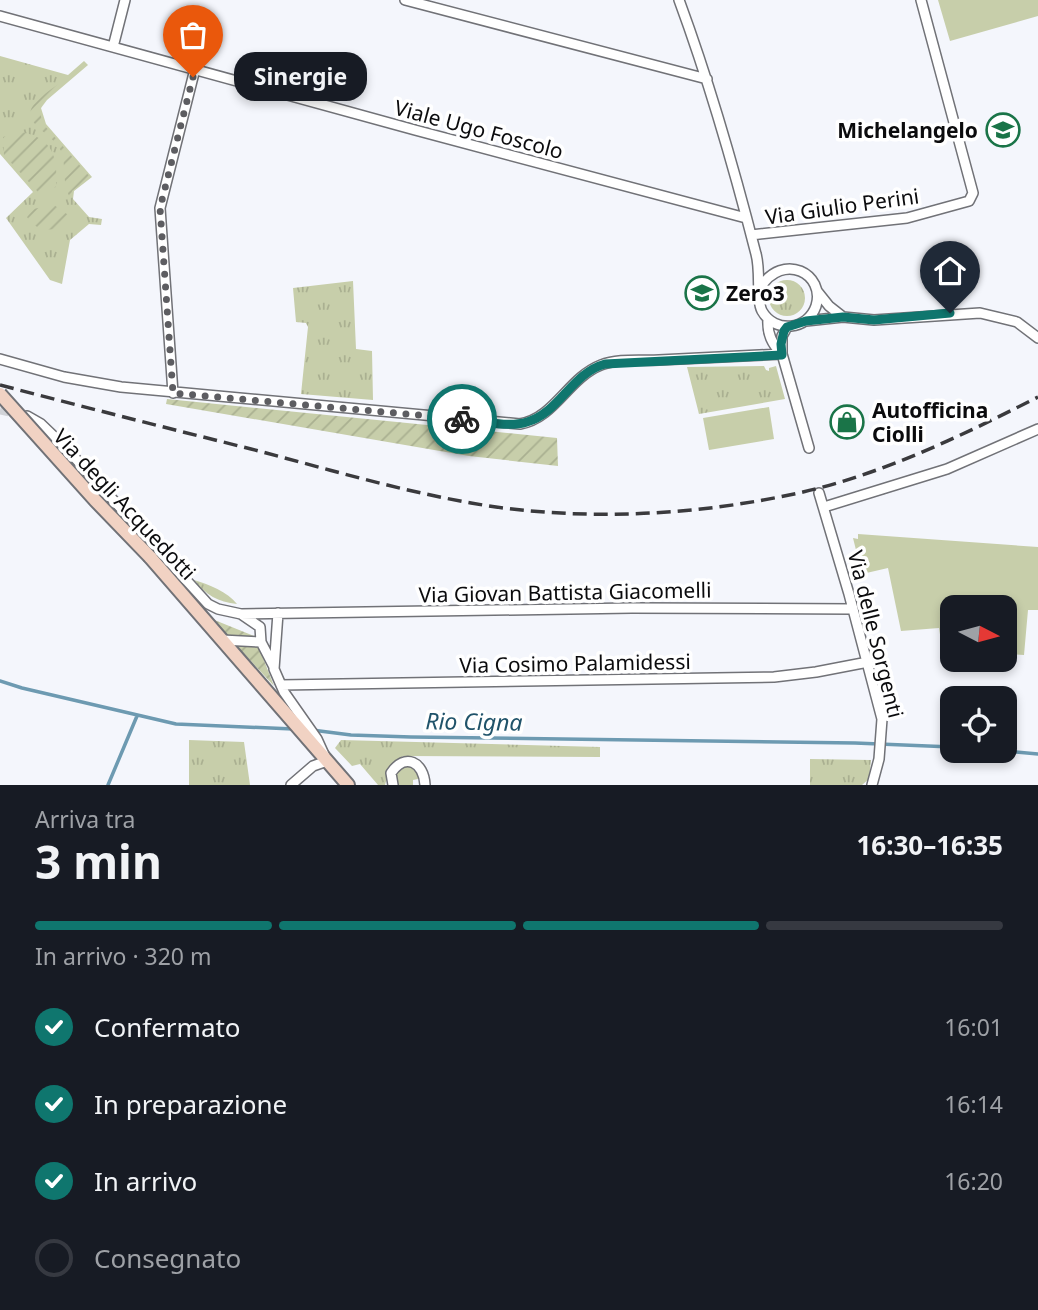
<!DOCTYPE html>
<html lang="it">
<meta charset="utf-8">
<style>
:root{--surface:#171b24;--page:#20242c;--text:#f1f3f6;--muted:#9ea1a6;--line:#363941;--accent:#0f766e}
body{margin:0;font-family:"Noto Sans",sans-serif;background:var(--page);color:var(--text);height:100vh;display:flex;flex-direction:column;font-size:26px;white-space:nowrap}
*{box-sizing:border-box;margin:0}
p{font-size:23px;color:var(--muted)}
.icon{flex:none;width:38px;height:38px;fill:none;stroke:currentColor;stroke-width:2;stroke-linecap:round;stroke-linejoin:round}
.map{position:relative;height:785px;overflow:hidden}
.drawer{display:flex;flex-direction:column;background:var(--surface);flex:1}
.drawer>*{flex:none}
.needle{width:46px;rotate:96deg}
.tools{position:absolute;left:940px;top:595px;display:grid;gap:14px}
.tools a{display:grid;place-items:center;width:77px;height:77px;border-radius:14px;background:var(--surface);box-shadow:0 4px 10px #0003;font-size:35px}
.pin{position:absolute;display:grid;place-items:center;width:60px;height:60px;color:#fff;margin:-72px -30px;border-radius:50% 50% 50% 0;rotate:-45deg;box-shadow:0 0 7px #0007}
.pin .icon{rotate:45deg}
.courier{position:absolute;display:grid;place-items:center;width:70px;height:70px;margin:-35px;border:5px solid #0f766e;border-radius:50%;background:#fff;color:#222;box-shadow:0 2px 9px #0007}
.bubble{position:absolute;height:49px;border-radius:21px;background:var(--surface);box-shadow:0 4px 10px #0003;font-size:23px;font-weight:700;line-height:49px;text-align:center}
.head em{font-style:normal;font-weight:700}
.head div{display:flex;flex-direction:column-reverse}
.head{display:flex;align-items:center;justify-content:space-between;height:119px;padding:0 35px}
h1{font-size:46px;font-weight:700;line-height:52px}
.bar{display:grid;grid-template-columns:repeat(4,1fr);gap:10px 7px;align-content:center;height:84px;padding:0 35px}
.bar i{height:9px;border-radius:5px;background:var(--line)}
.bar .active{background:var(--accent)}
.bar p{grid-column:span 4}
ol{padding:0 35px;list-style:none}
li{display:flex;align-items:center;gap:21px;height:77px}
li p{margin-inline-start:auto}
li .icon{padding:7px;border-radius:50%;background:var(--accent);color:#fff;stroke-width:4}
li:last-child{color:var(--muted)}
li i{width:38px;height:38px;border:4px solid var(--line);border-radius:50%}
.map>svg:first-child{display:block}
</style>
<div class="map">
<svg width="1038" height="785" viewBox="0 0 1038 785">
<defs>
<pattern id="grass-tufts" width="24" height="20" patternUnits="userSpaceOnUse" patternTransform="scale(1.75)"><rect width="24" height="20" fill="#c7ceaa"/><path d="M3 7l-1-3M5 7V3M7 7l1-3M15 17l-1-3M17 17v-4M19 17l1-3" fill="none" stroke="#aab091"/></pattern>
<pattern id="garden-furrows" width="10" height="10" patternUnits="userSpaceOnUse" patternTransform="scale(1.75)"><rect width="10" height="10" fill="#c7ceaa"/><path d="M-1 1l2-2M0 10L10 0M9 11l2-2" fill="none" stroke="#aab091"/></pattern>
</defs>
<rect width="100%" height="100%" fill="#f4f6fc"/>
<path fill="url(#grass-tufts)" d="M0,56L68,75L84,61L88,65L47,100L41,108L46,124L92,177L74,191L73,199L89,217L102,219L101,225L89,224L70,240L62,284L50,280L6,218L33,192L0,154Z
M769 298a18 18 0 1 1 36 0a18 18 0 1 1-36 0Z
M353,281L356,349L372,351L373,400L301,394L308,327L306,323L296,322L293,288Z
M764,366L766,370L769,371V368L776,366L785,399L699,414L687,367Z
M194,580C208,584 228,592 237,604C218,602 206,595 194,580Z
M189,740L244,742L250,785H189Z
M341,740L600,747V757L403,756L390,766L385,785H378L360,764L352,766L335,748Z
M810,759L871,760L869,779L862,785H810Z
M402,767H411L419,775L418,779L413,780V785H396L395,775Z"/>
<path fill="url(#garden-furrows)" d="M70,78C54,92 32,102 44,125L90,177L72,191L71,199C61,183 67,167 61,151C53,132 14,122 38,100C48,91 57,84 70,78Z
M21,132C53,138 58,157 56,186L52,190L38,192L4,155L3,137Z
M54,205L74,219L71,224C54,231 38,234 27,217L33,209Z
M167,399L557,438L558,466L469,456L166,404Z
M212,619L254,636H227Z
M235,644L258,645L274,686Z"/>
<path fill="#c7ceaa" d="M938,0H1038V16L950,41Z
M769,407L774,439L709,450L703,418Z
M858,534L1038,547V610H1028L1024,655L1005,654L1009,603L968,599L967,607H952V642L941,641L939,628L901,631L888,568L862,574L853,538L858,539Z"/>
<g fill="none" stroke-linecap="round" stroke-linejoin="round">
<path stroke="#6d9ab1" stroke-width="3.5" d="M0,681L22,688L176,724L293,729
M312,730L351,735L411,737L855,743L952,747
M1004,751L1038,754
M108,785L137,716"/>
<path stroke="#d1d3d8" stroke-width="9" stroke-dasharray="9 4.5" stroke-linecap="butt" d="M0,410L18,414"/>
<defs>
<path id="street" d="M405,0L707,79
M679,0C710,84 734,168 756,254C761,271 756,300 762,311C775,334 808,330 816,306C826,274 783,251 760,288
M0,16L415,130L746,218
M113,47L125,0
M751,235L907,218L969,201L973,193L921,0
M817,291L829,306L843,317
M768,319C767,334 772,344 782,354
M806,321L843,317L874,320L980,313L1017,322L1038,338
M787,327L782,336V354L809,448
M0,359L64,377L121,387L520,424C555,418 568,378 601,365C618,358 641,361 659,360C700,358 741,356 782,354
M173,393L160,208L195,69
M27,416L41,424L65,447L208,604L218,609L241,614L632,608L853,609
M819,493L849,594L882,719L879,759L872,785
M824,507L947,469L1038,429
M278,613L274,669L284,692L317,739L327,761L313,766L291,785
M241,614L260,627L261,642L274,667
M222,640L261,642
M281,685L774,677L816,672L868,662
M393,785L391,773C405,752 424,762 425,785"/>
<path id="secondary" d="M150,557L348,785"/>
</defs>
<use href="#street" stroke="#717277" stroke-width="12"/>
<use href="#secondary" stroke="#717277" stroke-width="16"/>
<use href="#street" stroke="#fff" stroke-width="9"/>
<use href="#secondary" stroke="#f1d2c3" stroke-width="12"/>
<path stroke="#3a3a3d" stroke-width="3.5" stroke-dasharray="14 7" stroke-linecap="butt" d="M0,385C84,407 167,428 251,449C324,468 397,490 471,503C578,522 697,516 803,492C885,473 963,435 1038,397"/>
<defs>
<path id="secondary-bridge" d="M0,394L95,500L150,557"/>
</defs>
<use href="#secondary-bridge" stroke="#717277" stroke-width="16" stroke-linecap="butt"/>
<use href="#secondary-bridge" stroke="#f1d2c3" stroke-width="12"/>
</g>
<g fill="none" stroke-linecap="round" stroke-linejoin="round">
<path stroke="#5d5d61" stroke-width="7" stroke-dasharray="0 12.6" d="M193,77L160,208L173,393L462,419"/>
<path stroke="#0f766e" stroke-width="9" d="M462,419C482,421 508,428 527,422C559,413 572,373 605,364L782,355L781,344L784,331L787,327L806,321L843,317L874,320L950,313"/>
</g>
<defs>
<symbol id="school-ring" viewBox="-11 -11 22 22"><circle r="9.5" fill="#fff" stroke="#1a7448" stroke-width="1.5"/><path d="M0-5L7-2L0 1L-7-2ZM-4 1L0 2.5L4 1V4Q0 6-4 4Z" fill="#1a7448"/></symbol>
<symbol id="shop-ring" viewBox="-11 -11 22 22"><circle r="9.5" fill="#fff" stroke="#1a7448" stroke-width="1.5"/><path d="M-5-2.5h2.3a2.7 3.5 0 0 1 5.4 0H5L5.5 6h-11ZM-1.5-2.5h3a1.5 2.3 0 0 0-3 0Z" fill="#1a7448"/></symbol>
</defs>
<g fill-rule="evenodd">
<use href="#school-ring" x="984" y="111" width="38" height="38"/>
<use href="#school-ring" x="683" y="274" width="38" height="38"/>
<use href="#shop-ring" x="828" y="403" width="38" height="38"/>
</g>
<g text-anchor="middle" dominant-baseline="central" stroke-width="7" stroke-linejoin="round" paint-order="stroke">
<g font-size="21" fill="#0b0b0d" stroke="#fff">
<text transform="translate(479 129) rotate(15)">Viale Ugo Foscolo</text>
<text transform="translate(842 206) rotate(-8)">Via Giulio Perini</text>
<text transform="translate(125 504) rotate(47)">Via degli Acquedotti</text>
<text transform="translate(565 592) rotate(-1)">Via Giovan Battista Giacomelli</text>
<text transform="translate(876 634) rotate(76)">Via delle Sorgenti</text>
<text transform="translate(575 663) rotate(-1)">Via Cosimo Palamidessi</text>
</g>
<g font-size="21" font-weight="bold" fill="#0b0b0d" stroke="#fff" text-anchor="start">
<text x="978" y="130" text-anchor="end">Michelangelo</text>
<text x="726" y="293">Zero3</text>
<text x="872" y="410">Autofficina<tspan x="872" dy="24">Ciolli</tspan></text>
</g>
<g font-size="23" font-style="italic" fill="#20536a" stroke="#fff">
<text transform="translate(474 721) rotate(1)">Rio Cigna</text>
</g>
</g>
</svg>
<div class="tools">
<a><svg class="needle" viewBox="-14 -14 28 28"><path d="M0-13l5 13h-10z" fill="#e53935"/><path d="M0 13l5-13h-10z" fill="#9ea1a6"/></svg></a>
<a><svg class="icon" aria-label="locate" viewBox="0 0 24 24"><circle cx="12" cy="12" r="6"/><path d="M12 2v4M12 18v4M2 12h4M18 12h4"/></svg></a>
</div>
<div class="pin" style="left:193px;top:77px;background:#ea580c"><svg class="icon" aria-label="bag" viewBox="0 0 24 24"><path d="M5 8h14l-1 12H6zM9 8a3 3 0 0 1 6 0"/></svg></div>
<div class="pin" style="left:950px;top:313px;background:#1f2937"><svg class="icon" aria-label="home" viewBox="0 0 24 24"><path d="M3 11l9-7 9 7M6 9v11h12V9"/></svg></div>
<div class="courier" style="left:462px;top:419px"><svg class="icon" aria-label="bike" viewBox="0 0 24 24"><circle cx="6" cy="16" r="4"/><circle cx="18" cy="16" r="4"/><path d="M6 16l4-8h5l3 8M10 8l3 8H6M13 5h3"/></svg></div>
<div class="bubble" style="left:234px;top:52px;width:133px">Sinergie</div>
</div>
<section class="drawer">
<div class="head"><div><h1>3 min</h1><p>Arriva tra</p></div><em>16:30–16:35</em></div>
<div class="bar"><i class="active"></i><i class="active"></i><i class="active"></i><i></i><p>In arrivo · 320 m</p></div>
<ol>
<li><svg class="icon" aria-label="check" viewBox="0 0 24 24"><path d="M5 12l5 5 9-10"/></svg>Confermato<p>16:01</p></li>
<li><svg class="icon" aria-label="check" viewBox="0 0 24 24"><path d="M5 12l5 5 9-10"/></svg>In preparazione<p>16:14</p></li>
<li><svg class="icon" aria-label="check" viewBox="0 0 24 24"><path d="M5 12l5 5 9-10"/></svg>In arrivo<p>16:20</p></li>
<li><i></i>Consegnato</li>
</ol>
</section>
